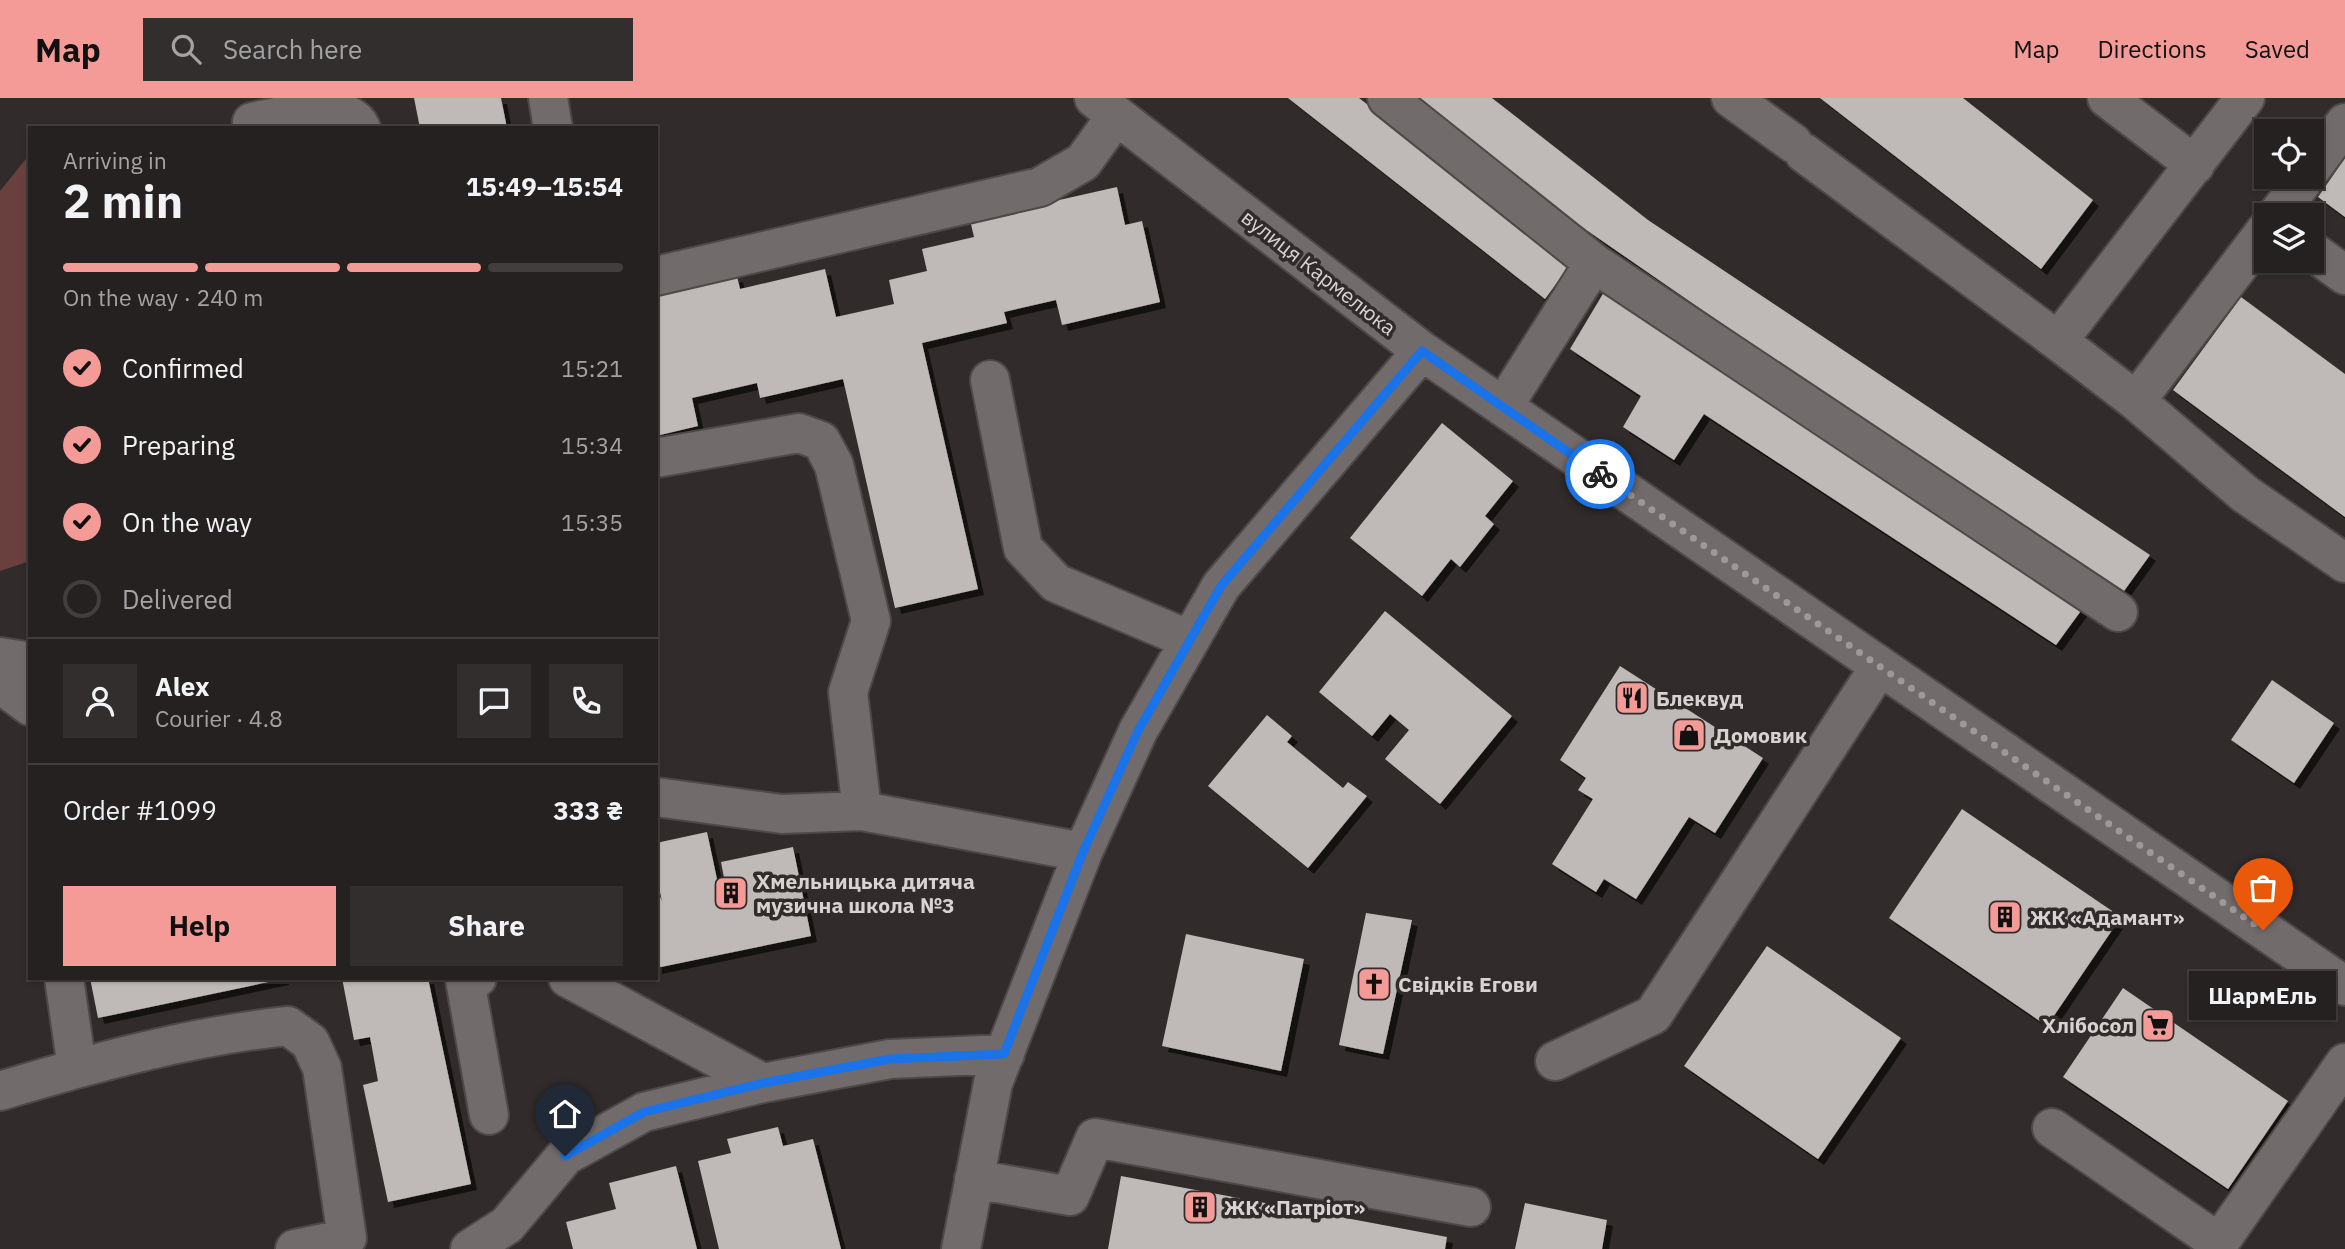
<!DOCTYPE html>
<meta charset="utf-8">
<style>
:root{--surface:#252120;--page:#312e2d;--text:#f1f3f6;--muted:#a3a3a5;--line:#423e3e;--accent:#f59b97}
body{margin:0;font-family:"IBM Plex Sans",sans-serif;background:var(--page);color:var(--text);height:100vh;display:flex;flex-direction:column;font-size:26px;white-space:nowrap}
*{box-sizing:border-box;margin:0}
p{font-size:23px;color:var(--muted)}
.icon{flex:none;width:38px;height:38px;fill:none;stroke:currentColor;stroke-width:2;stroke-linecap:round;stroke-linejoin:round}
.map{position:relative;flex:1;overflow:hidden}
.panel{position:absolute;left:28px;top:28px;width:630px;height:854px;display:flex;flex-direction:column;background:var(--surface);border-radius:0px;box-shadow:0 2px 5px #0004,0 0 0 2px var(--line)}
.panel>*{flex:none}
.buttons{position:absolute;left:2254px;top:21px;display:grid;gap:14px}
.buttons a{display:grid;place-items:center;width:70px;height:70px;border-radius:0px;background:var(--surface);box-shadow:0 2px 5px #0004,0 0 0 2px var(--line);font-size:35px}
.pin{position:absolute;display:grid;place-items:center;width:60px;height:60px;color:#fff;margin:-72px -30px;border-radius:50% 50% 50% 0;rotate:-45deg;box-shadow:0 0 7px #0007}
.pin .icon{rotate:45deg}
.courier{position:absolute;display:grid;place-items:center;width:70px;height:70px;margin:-35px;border:5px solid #1a73e8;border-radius:50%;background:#fff;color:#222;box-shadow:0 2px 9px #0007}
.bubble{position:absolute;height:49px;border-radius:0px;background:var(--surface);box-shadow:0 2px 5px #0004,0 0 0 2px var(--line);font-size:23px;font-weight:700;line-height:49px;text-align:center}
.headline em{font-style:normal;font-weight:700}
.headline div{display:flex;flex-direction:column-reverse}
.headline{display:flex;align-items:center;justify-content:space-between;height:119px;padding:0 35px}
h1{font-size:46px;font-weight:700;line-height:52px}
.bar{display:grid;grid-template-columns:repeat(4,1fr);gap:10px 7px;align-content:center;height:84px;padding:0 35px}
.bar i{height:9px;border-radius:5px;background:var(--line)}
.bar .current{background:var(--accent)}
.bar p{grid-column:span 4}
.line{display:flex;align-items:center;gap:18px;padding:0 35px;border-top:2px solid var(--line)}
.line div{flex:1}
.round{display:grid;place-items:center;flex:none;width:74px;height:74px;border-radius:0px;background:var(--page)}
ol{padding:0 35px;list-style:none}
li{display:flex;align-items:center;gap:21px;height:77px}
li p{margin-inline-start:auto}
li .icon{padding:7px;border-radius:50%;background:var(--accent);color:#111;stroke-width:4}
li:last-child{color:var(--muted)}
li i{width:38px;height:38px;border:4px solid var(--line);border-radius:50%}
.primary-button{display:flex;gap:14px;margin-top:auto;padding:14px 35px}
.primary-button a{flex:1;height:80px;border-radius:0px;background:var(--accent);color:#111;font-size:28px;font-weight:700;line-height:80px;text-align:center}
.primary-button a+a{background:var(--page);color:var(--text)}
header{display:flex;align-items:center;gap:42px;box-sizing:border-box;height:98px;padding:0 35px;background:var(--accent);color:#111}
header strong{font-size:33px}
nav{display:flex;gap:38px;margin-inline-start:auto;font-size:24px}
.search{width:490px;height:63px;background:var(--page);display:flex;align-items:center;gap:18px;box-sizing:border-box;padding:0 24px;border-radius:0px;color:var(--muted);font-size:26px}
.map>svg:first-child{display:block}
</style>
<header>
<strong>Map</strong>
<div class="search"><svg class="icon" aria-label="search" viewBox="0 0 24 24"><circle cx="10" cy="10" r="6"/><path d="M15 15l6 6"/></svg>Search here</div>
<nav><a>Map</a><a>Directions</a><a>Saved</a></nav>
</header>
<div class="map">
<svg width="2345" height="1151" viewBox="0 0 2345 1151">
<defs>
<filter id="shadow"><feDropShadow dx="6" dy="6" stdDeviation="0" flood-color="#0009"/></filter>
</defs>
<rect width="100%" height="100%" fill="#312c2b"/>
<path fill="#6a403e" d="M30,56V463L0,473V93Z"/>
<path fill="#bfb9b8" filter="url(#shadow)" d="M414,0H501L507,30H420Z
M1288,0H1359L1572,164L1545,201Z
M1403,0H1492L1648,122L2150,457L2124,493L1811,287L1485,62Z
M1820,0H1963L2093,102L2041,171Z
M2345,60V119L2318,99Z
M1117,89L1125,127L1142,123L1160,204L1062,227L1056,202L1004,214L1007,225L922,245L978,491L895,510L843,281L760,300L757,285L692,300L698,328L656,338V197L737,178L740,191L825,171L836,219L894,206L889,182L927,173L922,151L974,139L970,122Z
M1604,194L2083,510L2056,547L1704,316L1674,362L1623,329L1641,298L1570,251Z
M2241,199L2345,276V419L2173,292Z
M1442,325L1513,383L1485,418L1494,426L1460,469L1451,461L1422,498L1350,440Z
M1385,513L1512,618L1440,706L1385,661L1409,632L1390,616L1372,638L1319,594Z
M1620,568L1763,660L1715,735L1689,719L1636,801L1604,781L1596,794L1552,766L1593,701L1578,692L1586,680L1560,662Z
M2272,582L2334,625L2294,685L2231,642Z
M1267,617L1292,638L1287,644L1343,690L1348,684L1367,698L1308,770L1208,688Z
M1962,711L2121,819L2047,928L1889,820Z
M707,734L718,786L725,785L721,764L793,749L811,838L656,870V789L662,803L656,777V745Z
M1366,815L1412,822L1383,956L1339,947Z
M1186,836L1304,861L1281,973L1162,948Z
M1767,848L1901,940L1818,1061L1684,968Z
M90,880H283V881L98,920Z
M342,880H428L471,1086L388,1104L363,987L378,983L370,939L354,942Z
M2123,890L2288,1003L2228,1091L2063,979Z
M778,1029L783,1048L813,1041L841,1151H719L698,1063L731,1055L727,1041Z
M676,1068L697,1151H573L566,1124L616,1111L609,1085Z
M1121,1078L1447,1139L1445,1151H1108Z
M1525,1105L1607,1122L1602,1151H1515Z"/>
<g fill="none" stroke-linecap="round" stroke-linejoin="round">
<defs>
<path id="minor" d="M548,0L553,30
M1094,0L1422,253L2345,888
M1387,0L1594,165L2118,514
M1731,0L1793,45
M2107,0L2195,67
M252,24C281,18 348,0 361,30
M1804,55L2058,243L2136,303L2245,396L2345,465
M2312,70L2345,25
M2277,117L2306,79
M2312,153L2345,177
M656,178L1040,89L1083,64L1116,18
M2058,243L2245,0
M990,282L1023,450L1056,485L1190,542
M2136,303L2266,132
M1503,309L1594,165
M656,360L799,335L821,343L834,367L871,523L848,594L862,713
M0,559L30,564
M0,586L30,608
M656,699L782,716L862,713L1083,754
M64,880L77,970
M477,880L465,882L489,1017
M568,880L763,985
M1555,963L1653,917L1880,568
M0,993C93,965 191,938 288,928L310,944L322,970L347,1140
M2052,1030L2219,1145L2345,965
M974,1081L1070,1098L1095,1040L1471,1109
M295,1151L347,1140
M470,1151L507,1127L565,1058L644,1014L763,985L890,961L1005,956
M961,1151L993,985L1083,754L1138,633L1221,488L1422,253"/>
</defs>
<use href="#minor" stroke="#4e4949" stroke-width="42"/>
<use href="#minor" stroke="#716b6b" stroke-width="38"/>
</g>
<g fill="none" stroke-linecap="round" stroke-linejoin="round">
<path stroke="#9d9998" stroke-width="7" stroke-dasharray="0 12.6" d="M1600,376L2263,832"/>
<path stroke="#1a73e8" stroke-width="9" d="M565,1058L644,1014L763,985L890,961L1004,956L1083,754L1138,633L1221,488L1422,253L1600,376"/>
</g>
<defs>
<symbol id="restaurant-square" viewBox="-11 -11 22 22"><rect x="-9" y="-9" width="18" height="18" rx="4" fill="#f59b97" stroke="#312c2b"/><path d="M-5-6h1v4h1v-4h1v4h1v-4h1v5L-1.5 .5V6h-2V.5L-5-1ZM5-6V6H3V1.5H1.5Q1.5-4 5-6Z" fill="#111"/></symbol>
<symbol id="shop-square" viewBox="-11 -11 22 22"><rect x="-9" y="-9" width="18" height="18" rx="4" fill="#f59b97" stroke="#312c2b"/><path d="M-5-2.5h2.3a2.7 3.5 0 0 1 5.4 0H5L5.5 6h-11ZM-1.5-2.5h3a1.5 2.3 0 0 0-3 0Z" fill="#111"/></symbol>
<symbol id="building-square" viewBox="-11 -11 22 22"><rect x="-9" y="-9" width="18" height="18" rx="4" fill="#f59b97" stroke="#312c2b"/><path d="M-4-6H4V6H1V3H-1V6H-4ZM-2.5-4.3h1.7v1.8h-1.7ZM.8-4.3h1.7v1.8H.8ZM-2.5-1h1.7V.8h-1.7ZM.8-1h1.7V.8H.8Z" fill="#111"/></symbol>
<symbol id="church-square" viewBox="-11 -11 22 22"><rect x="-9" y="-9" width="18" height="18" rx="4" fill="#f59b97" stroke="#312c2b"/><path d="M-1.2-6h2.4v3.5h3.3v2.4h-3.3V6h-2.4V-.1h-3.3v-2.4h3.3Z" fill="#111"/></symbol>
<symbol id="supermarket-square" viewBox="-11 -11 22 22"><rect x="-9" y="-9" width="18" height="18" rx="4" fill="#f59b97" stroke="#312c2b"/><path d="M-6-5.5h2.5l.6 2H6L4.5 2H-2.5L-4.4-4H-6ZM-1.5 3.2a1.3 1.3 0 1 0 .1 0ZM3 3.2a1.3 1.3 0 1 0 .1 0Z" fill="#111"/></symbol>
</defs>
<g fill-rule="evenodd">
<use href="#restaurant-square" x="1613" y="581" width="38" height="38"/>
<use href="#shop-square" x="1670" y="618" width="38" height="38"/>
<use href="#building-square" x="712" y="776" width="38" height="38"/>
<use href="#building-square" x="1986" y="800" width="38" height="38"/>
<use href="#church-square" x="1355" y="867" width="38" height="38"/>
<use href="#supermarket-square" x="2139" y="908" width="38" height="38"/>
<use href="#building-square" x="1181" y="1090" width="38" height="38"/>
</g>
<g text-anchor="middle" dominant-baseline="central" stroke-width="7" stroke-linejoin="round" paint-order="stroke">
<g font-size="21" fill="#d7d3d3" stroke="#312c2b">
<text transform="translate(1319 174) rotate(38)">вулиця Кармелюка</text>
</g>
<g font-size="21" font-weight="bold" fill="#d7d3d3" stroke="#312c2b" text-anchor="start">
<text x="1656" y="600">Блеквуд</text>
<text x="1714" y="637">Домовик</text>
<text x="756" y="783">Хмельницька дитяча<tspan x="756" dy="24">музична школа №3</tspan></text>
<text x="2030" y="819">ЖК «Адамант»</text>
<text x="1398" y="886">Свідків Егови</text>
<text x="2134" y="927" text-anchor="end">Хлібосол</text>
<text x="1224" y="1109">ЖК «Патріот»</text>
</g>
</g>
</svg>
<div class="buttons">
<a><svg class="icon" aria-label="locate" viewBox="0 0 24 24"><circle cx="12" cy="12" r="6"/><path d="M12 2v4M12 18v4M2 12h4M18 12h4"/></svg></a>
<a><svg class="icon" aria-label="layers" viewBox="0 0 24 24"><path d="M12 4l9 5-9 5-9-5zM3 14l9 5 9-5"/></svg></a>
</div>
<div class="pin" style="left:2263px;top:832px;background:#ea580c"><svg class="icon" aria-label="bag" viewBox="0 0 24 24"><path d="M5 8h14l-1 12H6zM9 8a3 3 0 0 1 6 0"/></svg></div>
<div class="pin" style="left:565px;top:1058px;background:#1f2937"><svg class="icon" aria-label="home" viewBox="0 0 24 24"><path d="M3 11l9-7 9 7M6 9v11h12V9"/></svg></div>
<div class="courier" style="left:1600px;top:376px"><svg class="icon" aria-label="bike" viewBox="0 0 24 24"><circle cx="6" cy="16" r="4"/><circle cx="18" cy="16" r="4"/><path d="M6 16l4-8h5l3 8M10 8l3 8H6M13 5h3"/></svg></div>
<div class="bubble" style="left:2189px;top:873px;width:147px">ШармЕль</div>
<section class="panel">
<div class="headline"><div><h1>2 min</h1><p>Arriving in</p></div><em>15:49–15:54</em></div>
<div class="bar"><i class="current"></i><i class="current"></i><i class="current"></i><i></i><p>On the way · 240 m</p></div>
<ol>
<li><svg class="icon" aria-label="check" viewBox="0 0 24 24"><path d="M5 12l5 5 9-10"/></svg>Confirmed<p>15:21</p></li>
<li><svg class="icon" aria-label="check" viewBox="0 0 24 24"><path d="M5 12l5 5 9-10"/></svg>Preparing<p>15:34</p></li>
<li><svg class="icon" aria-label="check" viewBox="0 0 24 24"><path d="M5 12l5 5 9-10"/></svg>On the way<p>15:35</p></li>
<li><i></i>Delivered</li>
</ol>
<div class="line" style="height:126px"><a class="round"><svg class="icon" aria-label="person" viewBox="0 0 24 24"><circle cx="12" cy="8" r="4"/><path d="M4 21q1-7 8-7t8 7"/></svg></a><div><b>Alex</b><p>Courier · 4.8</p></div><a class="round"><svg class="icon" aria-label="chat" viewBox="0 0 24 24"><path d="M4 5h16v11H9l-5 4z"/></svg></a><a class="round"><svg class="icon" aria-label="phone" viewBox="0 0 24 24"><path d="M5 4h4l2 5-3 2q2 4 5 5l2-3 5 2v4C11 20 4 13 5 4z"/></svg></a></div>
<div class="line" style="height:91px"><div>Order #1099</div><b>333 ₴</b></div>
<div class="primary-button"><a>Help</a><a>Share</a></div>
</section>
</div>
